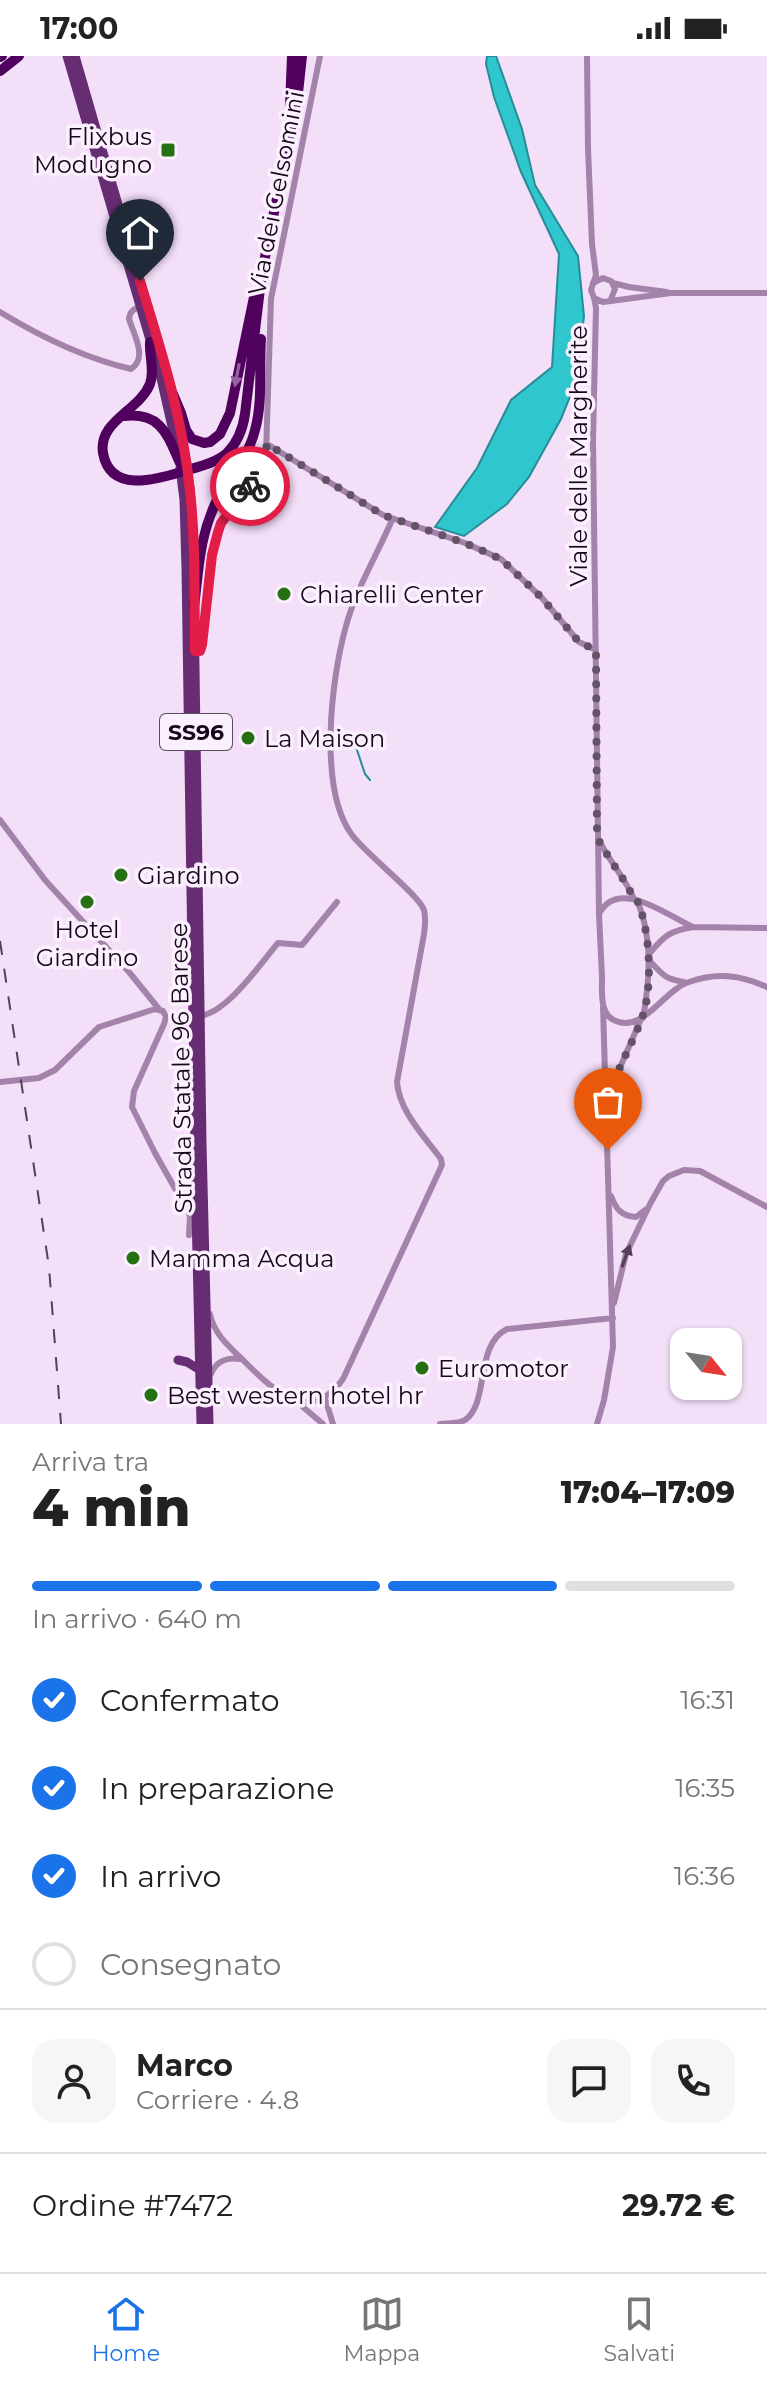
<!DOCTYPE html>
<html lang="it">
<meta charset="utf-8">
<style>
:root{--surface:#fff;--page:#f6f6f6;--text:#222;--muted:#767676;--line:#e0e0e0;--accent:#1a73e8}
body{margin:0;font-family:Montserrat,sans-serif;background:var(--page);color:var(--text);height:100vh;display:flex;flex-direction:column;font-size:30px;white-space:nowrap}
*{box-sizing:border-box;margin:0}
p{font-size:26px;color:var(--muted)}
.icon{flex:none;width:44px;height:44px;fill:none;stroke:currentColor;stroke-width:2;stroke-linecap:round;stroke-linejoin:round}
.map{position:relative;height:1368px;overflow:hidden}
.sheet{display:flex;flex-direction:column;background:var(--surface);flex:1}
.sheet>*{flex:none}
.needle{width:52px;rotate:120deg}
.fabs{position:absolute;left:670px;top:1272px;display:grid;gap:16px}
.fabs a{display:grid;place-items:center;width:72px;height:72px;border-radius:16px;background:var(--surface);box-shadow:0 2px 6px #0004;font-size:40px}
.pin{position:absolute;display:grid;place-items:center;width:68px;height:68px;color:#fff;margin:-82px -34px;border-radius:50% 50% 50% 0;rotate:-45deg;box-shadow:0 0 8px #0007}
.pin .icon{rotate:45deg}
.courier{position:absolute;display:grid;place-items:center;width:80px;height:80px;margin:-40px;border:6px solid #e11d48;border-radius:50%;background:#fff;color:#222;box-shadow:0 2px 10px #0007}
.summary em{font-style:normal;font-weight:800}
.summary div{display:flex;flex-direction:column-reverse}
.summary{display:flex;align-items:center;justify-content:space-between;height:136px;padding:0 32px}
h1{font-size:52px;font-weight:800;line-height:60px}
.bar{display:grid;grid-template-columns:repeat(4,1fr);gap:12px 8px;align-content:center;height:96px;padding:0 32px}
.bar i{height:10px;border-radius:6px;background:var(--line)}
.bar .active{background:var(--accent)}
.bar p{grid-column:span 4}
.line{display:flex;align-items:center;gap:20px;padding:0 32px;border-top:2px solid var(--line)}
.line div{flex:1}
.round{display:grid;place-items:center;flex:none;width:84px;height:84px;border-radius:24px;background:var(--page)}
ol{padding:0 32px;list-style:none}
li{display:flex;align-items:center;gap:24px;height:88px}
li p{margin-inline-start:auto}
li .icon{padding:8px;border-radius:50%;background:var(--accent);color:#fff;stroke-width:4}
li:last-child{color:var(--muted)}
li i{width:44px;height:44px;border:4px solid var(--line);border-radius:50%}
.status{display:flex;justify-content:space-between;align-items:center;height:56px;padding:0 40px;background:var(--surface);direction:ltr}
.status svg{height:22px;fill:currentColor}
.dock{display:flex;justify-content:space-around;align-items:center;height:112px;border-top:2px solid var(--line);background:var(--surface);font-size:22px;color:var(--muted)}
.dock a{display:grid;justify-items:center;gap:4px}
.dock .active{color:var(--accent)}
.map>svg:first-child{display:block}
</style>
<div class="status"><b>17:00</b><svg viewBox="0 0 49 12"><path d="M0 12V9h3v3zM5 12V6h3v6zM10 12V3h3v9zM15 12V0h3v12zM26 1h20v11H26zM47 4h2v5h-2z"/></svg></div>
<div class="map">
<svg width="767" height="1368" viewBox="0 0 767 1368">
<rect width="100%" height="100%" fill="#f4dff8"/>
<path fill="#2fc6ce" stroke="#288c98" stroke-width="2" d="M487,0H496L522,73L535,129L578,200L584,260L577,323L561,363L529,421L507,448L464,480L435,471L477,412L511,344L552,311L559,198L521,116L494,41L486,8Z"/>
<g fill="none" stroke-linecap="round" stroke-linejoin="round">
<path stroke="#288c98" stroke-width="2" d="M336,673L355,688L365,718L370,724"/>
<path stroke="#a383a9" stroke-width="6" d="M587,0L588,92L592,188L596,219L591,234L594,242L603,246L671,237H767
M593,227L603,222L611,225L615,233L611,243
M613,227L629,231L667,236
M594,242L596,252L593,384L599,858
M0,256C41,281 84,302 131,313C148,302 134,279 129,263C130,255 133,254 140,250
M267,388L383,459L465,487L501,503L542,542L579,586L596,594
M195,595H200L202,589C206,556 206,494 222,466C235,442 258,426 266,398L271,243L320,0
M0,764L45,824L129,916L159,953
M599,784C609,805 625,822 634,843
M637,844C653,881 650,923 643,962
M693,871C666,859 618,821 599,858C600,879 601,900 602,921C602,931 601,943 604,952C606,958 610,963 616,965C643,977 664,934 689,926C717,916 740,919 767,931
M649,898C664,880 669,875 693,871L767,872
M648,903C662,918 664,923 684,926
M200,960C228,956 260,908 278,887L302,889L337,846
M0,1026L39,1022L55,1014L99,971L155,953L163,955L166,961L164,968L134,1035L132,1051L155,1097L187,1154L190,1160L189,1179
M609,1054L615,1023L641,963
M611,1140C616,1153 621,1160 636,1161L645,1154
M614,1247L626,1198L650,1148L663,1125L669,1120L684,1114L700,1115L767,1151
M210,1258C214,1279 231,1292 246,1307C277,1338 311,1368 343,1323L442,1109L441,1103C424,1080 399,1055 397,1026L424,878C425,871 426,862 424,854C419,839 366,798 352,779C318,733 331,623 346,570C356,533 377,499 392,464
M211,1318C216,1305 227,1301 240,1303
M326,1345L333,1368
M303,1351L323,1368
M440,1368C448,1367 459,1368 465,1364C490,1347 474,1289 507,1273L613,1262
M597,1368L604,1344L613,1291L603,950"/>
<path stroke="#672d73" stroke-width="9" d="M67,0L160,318L178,397
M75,0L174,342
M179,365L190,432L194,521
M180,412L184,444L186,512L196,1156L201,1368
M194,544L202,1088L209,1368
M178,1304L187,1306L200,1314"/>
<path stroke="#50015e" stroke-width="10" d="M0,1L2,0
M0,15L19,0
M290,50L292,0
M150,286C149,300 155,314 150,328C139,355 98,365 103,397C110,437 155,424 181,416C197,411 214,408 227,397C237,387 243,372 245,358L262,216L298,37L302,0
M173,338L181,357L186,374L192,383L204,387L210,386L220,378L230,357L254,241
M124,360C161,356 167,378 180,407
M194,551C199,512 199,481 217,444C229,421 249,400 255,374C263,346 259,312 261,283"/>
<path stroke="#534157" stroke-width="2" stroke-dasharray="14 14" stroke-linecap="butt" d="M0,885L49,1211L61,1368"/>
</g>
<defs><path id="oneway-solid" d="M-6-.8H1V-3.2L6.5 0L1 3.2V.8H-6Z" transform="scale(2)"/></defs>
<use fill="#94619e" href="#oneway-solid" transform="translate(237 319) rotate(101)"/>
<use fill="#563e5b" href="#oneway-solid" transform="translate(626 1200) rotate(-70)"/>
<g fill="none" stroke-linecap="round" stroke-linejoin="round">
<path stroke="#645268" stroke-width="8" stroke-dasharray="0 14.4" d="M250,430L263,409L267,388L383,459L465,487L501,503L542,542L579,586L596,594L597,781C608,803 624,821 634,843L637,844C650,873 653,929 643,959C636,980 624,1000 616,1021C608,1045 607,1070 608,1094"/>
<path stroke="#e11d48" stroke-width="10" d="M140,225C161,293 183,363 190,435C196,488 194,542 195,595H200L202,589L212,499L218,476L221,467L250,430"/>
</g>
<g fill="#257013" stroke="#fbf0fd" stroke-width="3">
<rect x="160" y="86" width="16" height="16" rx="4"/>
<circle cx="284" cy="538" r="8"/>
<circle cx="248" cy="682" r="8"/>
<circle cx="121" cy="819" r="8"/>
<circle cx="87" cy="846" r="8"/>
<circle cx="133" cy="1202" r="8"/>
<circle cx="422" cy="1312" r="8"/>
<circle cx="151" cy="1339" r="8"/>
</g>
<g text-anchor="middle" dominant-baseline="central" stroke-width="7" stroke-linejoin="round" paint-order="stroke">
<rect fill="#fbf0fd" stroke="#5b4c5f" stroke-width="2" x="160" y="658" width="72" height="36" rx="6"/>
<g font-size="22" font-weight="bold" fill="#17061b">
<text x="196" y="676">SS96</text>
</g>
<g font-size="24" fill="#17061b" stroke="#fbf0fd" text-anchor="start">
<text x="152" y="80" text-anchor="end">Flixbus<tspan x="152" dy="28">Modugno</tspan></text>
<text x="300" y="538">Chiarelli Center</text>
<text x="264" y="682">La Maison</text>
<text x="137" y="819">Giardino</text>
<text x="87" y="873" text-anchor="middle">Hotel<tspan x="87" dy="28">Giardino</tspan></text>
<text x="149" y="1202">Mamma Acqua</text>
<text x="438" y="1312">Euromotor</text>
<text x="167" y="1339">Best western hotel hr</text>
</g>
<g font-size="24" fill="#17061b" stroke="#fbf0fd">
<text transform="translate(276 137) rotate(-79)">Via dei Gelsomini</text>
<text transform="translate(578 400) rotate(-90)">Viale delle Margherite</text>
<text transform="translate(181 1012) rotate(-91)">Strada Statale 96 Barese</text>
</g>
</g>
</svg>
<div class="fabs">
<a><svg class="needle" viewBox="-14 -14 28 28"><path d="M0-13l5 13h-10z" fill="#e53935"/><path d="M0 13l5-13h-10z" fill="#767676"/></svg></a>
</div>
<div class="pin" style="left:608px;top:1094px;background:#ea580c"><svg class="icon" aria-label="bag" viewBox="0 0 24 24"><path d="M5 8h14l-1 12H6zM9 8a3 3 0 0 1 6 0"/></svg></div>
<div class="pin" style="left:140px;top:225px;background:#1f2937"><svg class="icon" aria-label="home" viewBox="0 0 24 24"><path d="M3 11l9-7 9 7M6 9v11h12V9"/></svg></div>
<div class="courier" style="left:250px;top:430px"><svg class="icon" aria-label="bike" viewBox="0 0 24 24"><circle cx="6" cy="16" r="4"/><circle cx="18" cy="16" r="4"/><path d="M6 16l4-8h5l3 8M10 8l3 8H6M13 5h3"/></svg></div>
</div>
<section class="sheet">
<div class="summary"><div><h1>4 min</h1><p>Arriva tra</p></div><em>17:04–17:09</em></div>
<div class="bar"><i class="active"></i><i class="active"></i><i class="active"></i><i></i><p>In arrivo · 640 m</p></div>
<ol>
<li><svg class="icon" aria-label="check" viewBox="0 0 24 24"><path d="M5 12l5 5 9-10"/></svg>Confermato<p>16:31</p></li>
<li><svg class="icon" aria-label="check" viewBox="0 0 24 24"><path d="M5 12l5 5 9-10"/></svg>In preparazione<p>16:35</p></li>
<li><svg class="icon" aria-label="check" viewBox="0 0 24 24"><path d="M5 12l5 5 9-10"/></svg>In arrivo<p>16:36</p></li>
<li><i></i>Consegnato</li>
</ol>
<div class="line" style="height:144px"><a class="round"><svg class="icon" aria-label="person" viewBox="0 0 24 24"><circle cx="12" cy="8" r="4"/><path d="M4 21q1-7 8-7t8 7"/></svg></a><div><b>Marco</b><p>Corriere · 4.8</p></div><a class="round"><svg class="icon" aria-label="chat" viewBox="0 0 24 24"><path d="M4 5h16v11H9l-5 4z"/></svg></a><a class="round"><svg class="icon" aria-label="phone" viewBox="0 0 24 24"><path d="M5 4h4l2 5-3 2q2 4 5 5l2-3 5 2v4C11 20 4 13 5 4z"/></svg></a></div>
<div class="line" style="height:104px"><div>Ordine #7472</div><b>29.72 €</b></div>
</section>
<nav class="dock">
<a class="active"><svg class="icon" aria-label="home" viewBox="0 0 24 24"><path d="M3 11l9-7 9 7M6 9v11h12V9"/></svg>Home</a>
<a><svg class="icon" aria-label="map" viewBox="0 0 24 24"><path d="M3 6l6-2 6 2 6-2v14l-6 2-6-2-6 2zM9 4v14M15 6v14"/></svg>Mappa</a>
<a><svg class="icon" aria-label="saved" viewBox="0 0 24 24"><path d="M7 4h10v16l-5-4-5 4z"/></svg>Salvati</a>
</nav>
